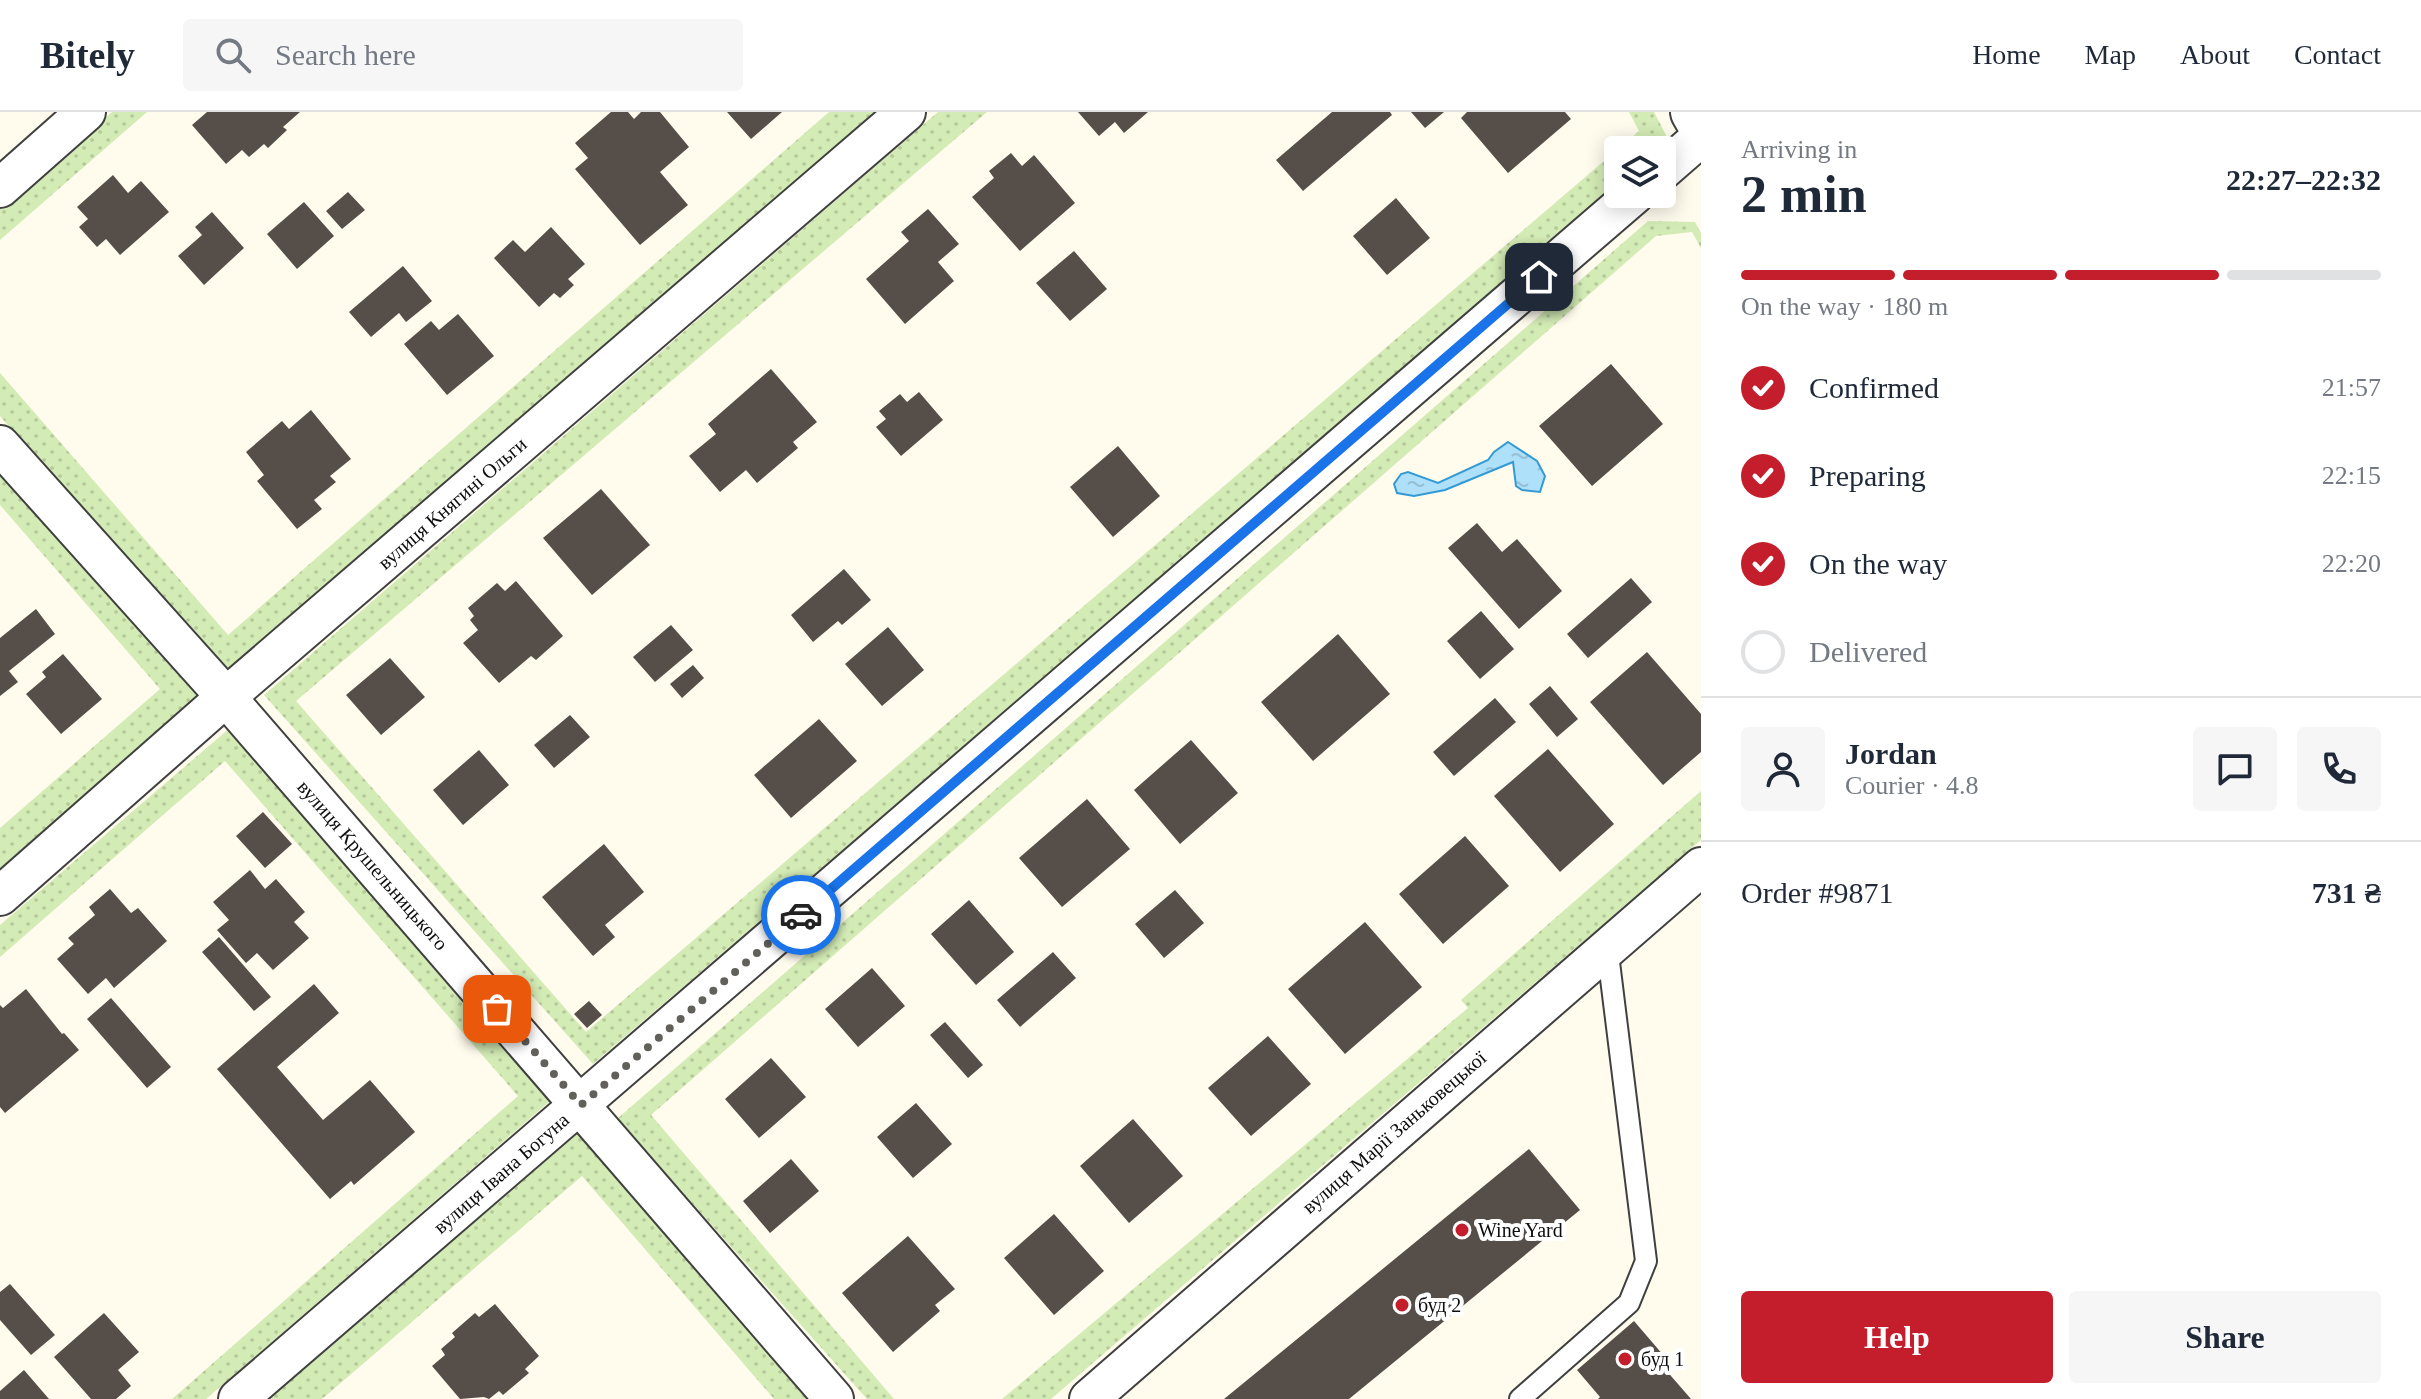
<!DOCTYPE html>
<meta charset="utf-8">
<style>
:root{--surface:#fff;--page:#f6f6f7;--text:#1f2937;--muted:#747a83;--line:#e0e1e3;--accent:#c41e2d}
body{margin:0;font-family:"Times New Roman",serif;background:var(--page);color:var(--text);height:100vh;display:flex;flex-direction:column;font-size:30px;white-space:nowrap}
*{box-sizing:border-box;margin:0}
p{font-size:26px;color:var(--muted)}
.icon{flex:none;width:44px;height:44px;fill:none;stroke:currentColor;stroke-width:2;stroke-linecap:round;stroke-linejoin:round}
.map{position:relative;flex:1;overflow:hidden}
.details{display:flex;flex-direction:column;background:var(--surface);width:720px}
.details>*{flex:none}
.tools{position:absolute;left:1604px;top:24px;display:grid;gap:16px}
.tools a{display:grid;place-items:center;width:72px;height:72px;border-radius:8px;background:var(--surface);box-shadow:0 4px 20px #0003;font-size:40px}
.pin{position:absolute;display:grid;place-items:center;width:68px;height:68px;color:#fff;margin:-34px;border-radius:16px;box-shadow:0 4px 12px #0006}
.courier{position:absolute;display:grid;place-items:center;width:80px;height:80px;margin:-40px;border:6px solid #1a73e8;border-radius:50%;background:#fff;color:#222;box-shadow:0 2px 10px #0007}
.summary em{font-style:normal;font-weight:700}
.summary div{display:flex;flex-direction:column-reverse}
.summary{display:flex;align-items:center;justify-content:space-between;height:136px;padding:0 40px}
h1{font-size:52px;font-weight:700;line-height:60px}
.bar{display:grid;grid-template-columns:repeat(4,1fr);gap:12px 8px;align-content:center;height:96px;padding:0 40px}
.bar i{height:10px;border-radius:6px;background:var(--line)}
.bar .active{background:var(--accent)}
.bar p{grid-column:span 4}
.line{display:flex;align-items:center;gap:20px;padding:0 40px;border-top:2px solid var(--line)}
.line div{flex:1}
.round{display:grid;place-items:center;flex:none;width:84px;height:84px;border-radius:8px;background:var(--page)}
ol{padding:0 40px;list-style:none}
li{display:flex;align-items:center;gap:24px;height:88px}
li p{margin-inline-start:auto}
li .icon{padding:8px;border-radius:50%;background:var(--accent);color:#fff;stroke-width:4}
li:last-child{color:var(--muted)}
li i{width:44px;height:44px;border:4px solid var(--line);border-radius:50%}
.primary-button{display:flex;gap:16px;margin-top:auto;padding:16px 40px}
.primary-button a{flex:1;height:92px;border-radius:8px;background:var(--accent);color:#fff;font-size:32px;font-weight:700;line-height:92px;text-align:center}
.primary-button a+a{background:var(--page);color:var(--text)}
header{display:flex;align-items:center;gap:48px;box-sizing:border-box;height:112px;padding:0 40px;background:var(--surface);border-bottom:2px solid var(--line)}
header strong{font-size:38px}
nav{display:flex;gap:44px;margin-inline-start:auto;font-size:28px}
.search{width:560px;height:72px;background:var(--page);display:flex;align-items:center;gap:20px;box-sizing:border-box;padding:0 28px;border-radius:8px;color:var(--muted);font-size:30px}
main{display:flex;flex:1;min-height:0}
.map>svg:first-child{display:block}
</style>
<header>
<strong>Bitely</strong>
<div class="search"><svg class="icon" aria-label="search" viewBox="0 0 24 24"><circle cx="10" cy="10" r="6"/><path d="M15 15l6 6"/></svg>Search here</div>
<nav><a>Home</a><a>Map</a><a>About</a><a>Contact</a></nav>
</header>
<main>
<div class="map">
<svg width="1701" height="1287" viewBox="0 0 1701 1287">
<defs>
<pattern id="grass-dots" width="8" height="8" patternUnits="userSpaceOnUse" patternTransform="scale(2)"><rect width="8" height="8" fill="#d3ebb5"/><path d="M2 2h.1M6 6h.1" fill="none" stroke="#b4c89a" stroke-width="1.8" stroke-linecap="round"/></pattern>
<pattern id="water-ripples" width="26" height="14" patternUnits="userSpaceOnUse" patternTransform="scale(2)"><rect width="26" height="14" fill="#afe0f9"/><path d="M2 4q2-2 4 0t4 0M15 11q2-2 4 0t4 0" fill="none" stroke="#95bfd4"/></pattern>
</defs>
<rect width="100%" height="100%" fill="#fffbed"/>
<path fill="url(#grass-dots)" d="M112,0H147L0,128V97Z
M829,0H877L227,565L0,304V261L228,523Z
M938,0H987L296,589L586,920L1639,19L1629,0H1654L1669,29L1658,38H1618V72L593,952L264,583Z
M1648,109L1695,110L1701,121V136L1692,120L1656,124L651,1003L894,1287H867L617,1007Z
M0,351L203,580L0,756V716L160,577L0,393Z
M231,615L550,989L206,1287H172L518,984L225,649L0,845V813Z
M1701,679V728L1051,1287H1002L1468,896L1461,888Z
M582,1017L814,1287H774L582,1064L322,1287H269Z"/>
<path fill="url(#water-ripples)" stroke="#339ad4" stroke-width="2" d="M1508,330L1537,349L1545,364L1540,380L1522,378L1516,374L1513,350L1445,378L1414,384L1397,381L1394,372L1401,362L1408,360L1438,371L1488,348L1494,340Z"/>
<path fill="#564e49" d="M207,0H300L283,15L287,18L268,36L264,32L249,45L242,38L226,52L192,13Z
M611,0H628L634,7L641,0H660L689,35L660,60L688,93L640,133L575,57L588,46L575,31Z
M727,0H782L751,27Z
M1078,0H1148L1124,21L1115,10L1099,24Z
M1332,0H1390L1392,3L1303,79L1276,48Z
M1411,0H1444L1425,16Z
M1467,0H1565L1571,7L1508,61L1461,6Z
M1011,41L1022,54L1034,43L1075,91L1020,139L972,85L994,66L989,59Z
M113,63L128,81L141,69L169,100L120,143L106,127L97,135L79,115L88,107L77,95Z
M348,80L365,98L342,117L326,99Z
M1396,86L1430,126L1387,163L1353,124Z
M304,90L334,124L297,157L267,122Z
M928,97L959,132L938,150L954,169L905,212L866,167L909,129L901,120Z
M212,100L244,136L204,173L178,144L202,123L195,115Z
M551,115L585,152L568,167L574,173L560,186L554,181L539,195L494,146L513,128L525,140Z
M1074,139L1107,177L1070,209L1036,171Z
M403,154L432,189L406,210L399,201L371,225L349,200Z
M458,202L494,244L447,283L404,232L431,209L439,218Z
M1611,252L1663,312L1592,374L1539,314Z
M771,257L817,310L793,330L798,336L757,371L746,358L720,380L689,344L716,322L708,312Z
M919,280L943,308L901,344L876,315L886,307L879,299L900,282L907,290Z
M311,298L351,347L330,364L336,370L314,388L322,397L297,417L257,369L264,363L246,340L282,309L289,317Z
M1118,334L1160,384L1113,425L1070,375Z
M601,377L650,433L592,483L543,426Z
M1477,411L1502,440L1517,427L1562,479L1519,517L1448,436Z
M844,457L871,488L842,513L838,509L813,530L791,503Z
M1631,466L1652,490L1588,546L1567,522Z
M516,469L563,524L536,548L531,544L499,571L463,531L478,518L470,508L474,504L468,496L497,471L505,479Z
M36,497L55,522L9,559L18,570L0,584V526Z
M1481,499L1514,537L1480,567L1447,529Z
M671,513L693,538L655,570L633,545Z
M888,515L924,558L882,594L845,552Z
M1338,522L1390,582L1313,649L1261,590Z
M1647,540L1701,602V640L1663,673L1590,590Z
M63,542L102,587L61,622L26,582L46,565L42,560Z
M390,546L425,585L381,623L346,583Z
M693,553L704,566L682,586L670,572Z
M1550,574L1578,607L1557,625L1529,592Z
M1495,586L1516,610L1454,664L1433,640Z
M570,603L590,625L554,656L534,633Z
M819,607L857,649L791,706L754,663Z
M1191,628L1238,681L1180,732L1134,678Z
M1548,637L1614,712L1560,760L1494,684Z
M479,638L509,673L463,713L433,678Z
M1087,687L1130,737L1062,795L1019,746Z
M263,700L292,732L265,756L236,724Z
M1465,724L1509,774L1443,832L1399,782Z
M604,732L644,780L605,813L615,825L593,844L542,785Z
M250,758L265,777L276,767L305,800L294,810L309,826L273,858L257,841L246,851L217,818L229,808L213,790Z
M110,777L131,801L138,796L167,829L114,876L106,866L88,882L57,847L74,832L68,826L95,803L89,795Z
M1175,778L1204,811L1164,846L1135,812Z
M969,788L1014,840L976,873L931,822Z
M1365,810L1422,875L1345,942L1288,877Z
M219,825L271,885L254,899L202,840Z
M1053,840L1076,866L1020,915L997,888Z
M872,856L905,894L858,935L825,897Z
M314,872L339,901L277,955L323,1008L370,968L415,1020L354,1073L351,1069L330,1087L217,957Z
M26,877L62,922L64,921L79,938L5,1001L0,995V893L3,896Z
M111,886L171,955L147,976L87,907Z
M589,889L602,903L587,916L574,902Z
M945,910L983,953L968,966L930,923Z
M1268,924L1311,972L1251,1024L1208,976Z
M771,946L806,985L759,1026L725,987Z
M916,991L952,1032L913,1066L877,1025Z
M1133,1007L1183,1064L1129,1111L1080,1054Z
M1529,1037L1580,1098L1349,1287H1224Z
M791,1047L819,1079L770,1121L743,1089Z
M1054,1102L1104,1159L1054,1203L1004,1146Z
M908,1124L955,1177L935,1193L940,1199L893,1240L842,1181Z
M10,1172L55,1223L31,1243L0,1208V1180Z
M495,1192L539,1244L525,1257L529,1261L503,1283L499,1279L489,1287L484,1285L460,1287L432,1254L445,1243L441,1237L455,1225L452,1221L475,1201L479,1205Z
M104,1201L139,1240L118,1258L131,1274L116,1287H91L54,1245Z
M1634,1209L1664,1244L1658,1249L1691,1287H1598L1600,1285L1577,1258Z
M24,1258L49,1287H0V1279Z"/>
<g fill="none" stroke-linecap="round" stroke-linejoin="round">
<defs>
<path id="service" d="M1520,1287L1629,1191L1646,1149L1607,834"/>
<path id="minor" d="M1662,59L1701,25
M0,76L86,0
M0,333L226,585L834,1287
M0,784L226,585L906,0
M238,1287L1635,82
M1089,1287L1701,755"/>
<path id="tertiary" d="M1693,0L1701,14"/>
</defs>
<use href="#service" stroke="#404040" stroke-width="24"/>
<use href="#minor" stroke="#404040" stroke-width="42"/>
<use href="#tertiary" stroke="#404040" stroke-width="48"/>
<use href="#service" stroke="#fff" stroke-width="20"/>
<use href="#minor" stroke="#fff" stroke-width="38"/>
<use href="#tertiary" stroke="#fff" stroke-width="44"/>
</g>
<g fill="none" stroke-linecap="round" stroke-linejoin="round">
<path stroke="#62605b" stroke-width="8" stroke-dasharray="0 14.4" d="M497,897L581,993L801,803"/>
<path stroke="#1a73e8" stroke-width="10" d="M801,803L1539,165"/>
</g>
<g fill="#c41e2d" stroke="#fff" stroke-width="3">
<circle cx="1462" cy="1118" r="8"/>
<circle cx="1402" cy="1193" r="8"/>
<circle cx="1625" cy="1247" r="8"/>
</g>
<g text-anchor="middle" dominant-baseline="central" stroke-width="8" stroke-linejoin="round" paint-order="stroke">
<g font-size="20" fill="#0d0d0d" stroke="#fff">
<text transform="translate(452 391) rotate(-41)">вулиця Княгині Ольги</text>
<text transform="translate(373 753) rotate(49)">вулиця Крушельницького</text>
<text transform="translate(1394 1020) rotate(-41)">вулиця Марії Заньковецької</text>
<text transform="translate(501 1061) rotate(-41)">вулиця Івана Богуна</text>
</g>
<g font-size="20" fill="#0d0d0d" stroke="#fff" text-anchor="start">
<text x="1478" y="1118">Wine Yard</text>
<text x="1418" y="1193">буд 2</text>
<text x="1641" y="1247">буд 1</text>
</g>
</g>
</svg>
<div class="tools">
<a><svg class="icon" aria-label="layers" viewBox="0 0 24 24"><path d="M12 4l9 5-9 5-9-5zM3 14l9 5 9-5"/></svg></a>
</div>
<div class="pin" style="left:497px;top:897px;background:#ea580c"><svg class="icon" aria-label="bag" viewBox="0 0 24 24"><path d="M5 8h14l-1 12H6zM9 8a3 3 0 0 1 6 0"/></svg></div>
<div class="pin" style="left:1539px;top:165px;background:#1f2937"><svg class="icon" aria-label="home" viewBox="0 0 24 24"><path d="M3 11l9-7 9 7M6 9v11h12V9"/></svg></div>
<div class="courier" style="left:801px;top:803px"><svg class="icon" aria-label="car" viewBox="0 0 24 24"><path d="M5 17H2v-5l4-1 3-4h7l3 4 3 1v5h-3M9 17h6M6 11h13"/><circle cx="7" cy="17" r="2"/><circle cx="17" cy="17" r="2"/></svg></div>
</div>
<section class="details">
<div class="summary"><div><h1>2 min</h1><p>Arriving in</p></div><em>22:27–22:32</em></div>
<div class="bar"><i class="active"></i><i class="active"></i><i class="active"></i><i></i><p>On the way · 180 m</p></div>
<ol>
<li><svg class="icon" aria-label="check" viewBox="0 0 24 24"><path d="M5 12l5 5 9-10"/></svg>Confirmed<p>21:57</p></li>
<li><svg class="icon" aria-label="check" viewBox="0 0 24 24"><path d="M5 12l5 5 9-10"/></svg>Preparing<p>22:15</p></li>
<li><svg class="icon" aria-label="check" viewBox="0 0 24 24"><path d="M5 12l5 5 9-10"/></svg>On the way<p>22:20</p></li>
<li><i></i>Delivered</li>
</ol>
<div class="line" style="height:144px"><a class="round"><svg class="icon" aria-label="person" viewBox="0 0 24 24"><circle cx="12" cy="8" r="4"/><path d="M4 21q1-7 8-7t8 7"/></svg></a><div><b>Jordan</b><p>Courier · 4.8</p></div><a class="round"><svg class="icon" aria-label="chat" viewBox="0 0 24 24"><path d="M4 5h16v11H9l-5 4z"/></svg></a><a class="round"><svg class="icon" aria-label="phone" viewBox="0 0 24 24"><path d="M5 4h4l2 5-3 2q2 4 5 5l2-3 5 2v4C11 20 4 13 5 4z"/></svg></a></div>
<div class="line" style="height:104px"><div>Order #9871</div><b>731 ₴</b></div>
<div class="primary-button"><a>Help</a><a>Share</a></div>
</section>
</main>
